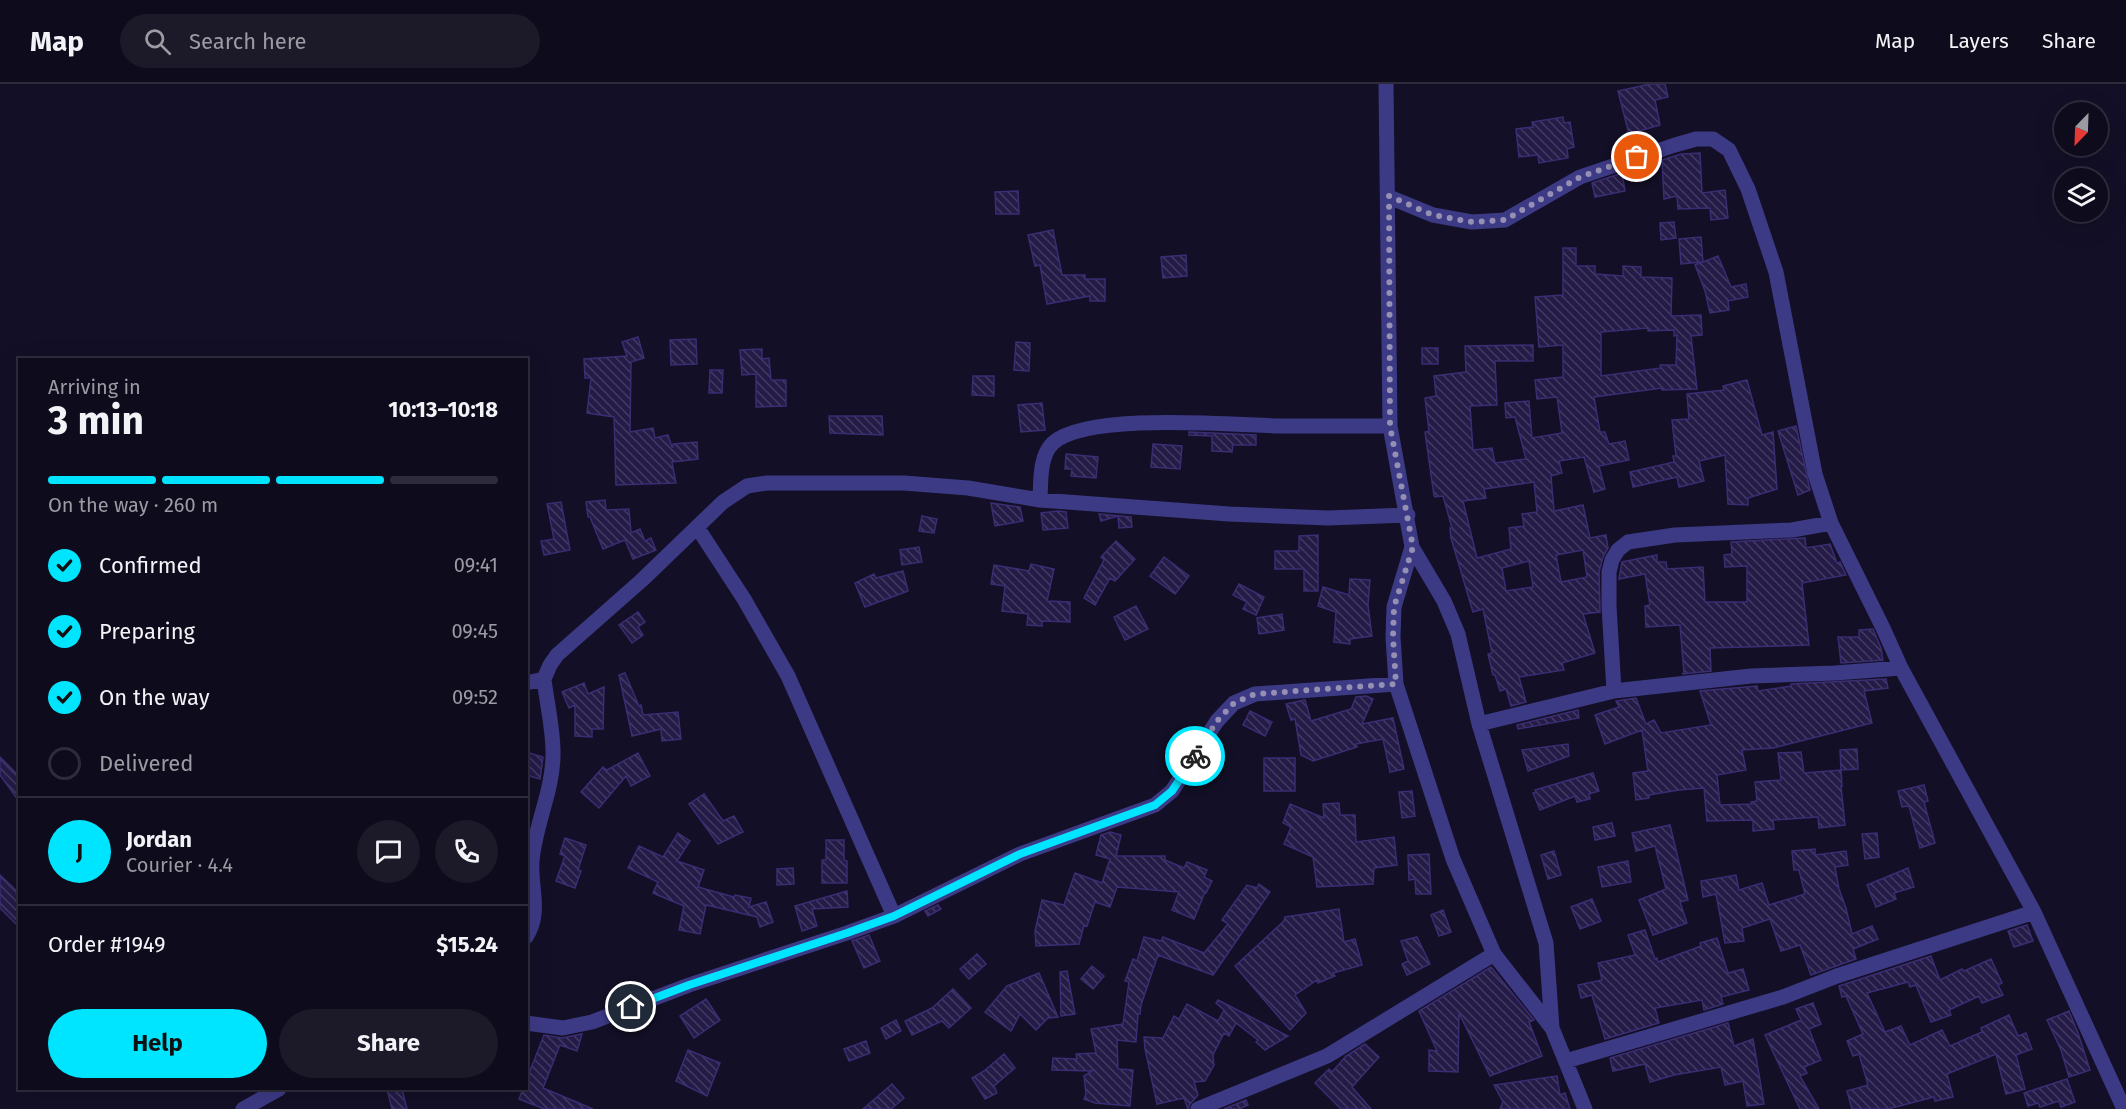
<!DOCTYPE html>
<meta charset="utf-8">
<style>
:root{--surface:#0e0b1c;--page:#1c1929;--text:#f1f3f6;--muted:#9b9ba3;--line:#2e2b3b;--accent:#00e5ff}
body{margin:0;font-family:"Fira Sans",sans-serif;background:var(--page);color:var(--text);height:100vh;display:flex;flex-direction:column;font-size:22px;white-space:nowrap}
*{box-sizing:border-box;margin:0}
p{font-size:20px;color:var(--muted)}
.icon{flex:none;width:33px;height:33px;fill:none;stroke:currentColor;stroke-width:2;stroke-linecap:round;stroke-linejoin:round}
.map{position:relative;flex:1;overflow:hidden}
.sheet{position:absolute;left:18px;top:274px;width:510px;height:732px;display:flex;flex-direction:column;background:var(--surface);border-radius:0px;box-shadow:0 6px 24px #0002,0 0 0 2px var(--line)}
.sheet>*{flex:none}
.needle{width:39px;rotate:203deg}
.buttons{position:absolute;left:2054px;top:18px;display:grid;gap:12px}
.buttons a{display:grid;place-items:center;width:54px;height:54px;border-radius:50%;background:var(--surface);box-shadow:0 6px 24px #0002,0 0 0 2px var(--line);font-size:30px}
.pin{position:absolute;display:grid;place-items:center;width:51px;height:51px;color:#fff;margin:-26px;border:3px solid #fff;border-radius:50%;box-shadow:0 2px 6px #0007}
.courier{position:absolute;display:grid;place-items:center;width:60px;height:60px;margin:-30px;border:4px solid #00e5ff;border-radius:50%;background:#fff;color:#222;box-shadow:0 2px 8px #0007}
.headline em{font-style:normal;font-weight:700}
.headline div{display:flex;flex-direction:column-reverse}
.headline{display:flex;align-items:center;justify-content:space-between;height:102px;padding:0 30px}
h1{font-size:39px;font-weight:700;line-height:45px}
.bar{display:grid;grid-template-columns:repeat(4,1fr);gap:9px 6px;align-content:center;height:72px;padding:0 30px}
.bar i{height:8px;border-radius:4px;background:var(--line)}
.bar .on{background:var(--accent)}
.bar p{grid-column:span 4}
.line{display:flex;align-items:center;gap:15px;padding:0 30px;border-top:2px solid var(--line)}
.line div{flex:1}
.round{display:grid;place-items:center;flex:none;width:63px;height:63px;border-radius:32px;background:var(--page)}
ol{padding:0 30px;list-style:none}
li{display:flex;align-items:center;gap:18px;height:66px}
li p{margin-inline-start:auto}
li .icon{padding:6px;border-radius:50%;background:var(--accent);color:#111;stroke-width:4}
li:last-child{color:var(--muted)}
li i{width:33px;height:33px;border:3px solid var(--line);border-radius:50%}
.primary-button{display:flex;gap:12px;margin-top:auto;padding:12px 30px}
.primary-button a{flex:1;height:69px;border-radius:36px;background:var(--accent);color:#111;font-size:24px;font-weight:700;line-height:69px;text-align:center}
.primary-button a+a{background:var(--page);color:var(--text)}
header{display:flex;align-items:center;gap:36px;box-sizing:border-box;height:84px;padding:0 30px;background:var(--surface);border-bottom:2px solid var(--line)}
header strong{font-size:28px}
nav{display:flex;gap:33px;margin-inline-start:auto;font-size:21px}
.search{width:420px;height:54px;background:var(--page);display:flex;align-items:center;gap:15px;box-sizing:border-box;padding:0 21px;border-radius:33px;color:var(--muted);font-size:22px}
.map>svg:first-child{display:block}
</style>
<header>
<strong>Map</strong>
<div class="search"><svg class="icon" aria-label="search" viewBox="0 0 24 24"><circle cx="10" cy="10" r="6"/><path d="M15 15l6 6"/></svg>Search here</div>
<nav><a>Map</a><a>Layers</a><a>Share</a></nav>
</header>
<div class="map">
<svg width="2126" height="1025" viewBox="0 0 2126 1025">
<defs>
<pattern id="building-back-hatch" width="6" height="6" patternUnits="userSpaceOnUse" patternTransform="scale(1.5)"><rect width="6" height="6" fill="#241b47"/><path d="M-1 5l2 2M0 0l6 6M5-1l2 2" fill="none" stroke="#433b63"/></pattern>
</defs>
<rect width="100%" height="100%" fill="#130f26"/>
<path fill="url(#building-back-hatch)" stroke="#3b2d73" stroke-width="1.5" fill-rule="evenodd" d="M1650,0H1665L1668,13L1655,16L1660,41L1629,50L1618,7Z
M1563,33L1564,39L1570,38L1574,63L1567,65L1568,74L1539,79L1538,71L1519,73L1516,45L1533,43L1532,38Z
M1700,69L1702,109L1725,106L1728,134L1711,136L1710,124L1678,125L1677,112L1664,115L1662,76L1681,70Z
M1622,89L1625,107L1595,113L1592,99Z
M1018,107L1019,130H996L995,108Z
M1674,138L1676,154L1661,156L1660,139Z
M1053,146L1062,191H1085V195H1105V217H1090V212L1047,220L1040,181L1035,182L1028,151Z
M1701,153L1703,178L1718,172L1731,203L1746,200L1748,213L1728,217L1729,226L1710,229L1705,207L1695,181L1702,178L1681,180L1679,155Z
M1563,164H1576V182H1595V190L1623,192V182L1641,183V193L1672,194L1671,232L1701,231L1702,251L1691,252L1697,305L1662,306V304L1594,313L1600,348H1605L1609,360L1625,357L1629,376L1599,382L1605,405L1594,408L1584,373L1559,377L1562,389L1551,392L1554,427L1583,421L1590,454L1606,451L1608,464L1603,473L1599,488L1600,528L1583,530L1595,569L1562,579L1564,586L1519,593L1526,618L1511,622L1506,605L1500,607L1495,591H1493L1488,570L1492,569L1483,525L1473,528L1451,454L1450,444H1452L1443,412L1435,413L1434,412L1425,348L1429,347L1425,314L1436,312L1434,292L1466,288L1465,262L1533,261V277H1495L1497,321L1470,322L1473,366L1492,364L1495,379L1526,375L1515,333L1506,334L1505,319L1529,317L1532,354L1562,349L1557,313L1537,315L1535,296L1563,293V261L1539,263L1535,213L1563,211ZM1648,244V247L1674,246V252L1677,251L1676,281H1660L1661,284L1601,292V248ZM1534,398L1537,428L1522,430L1524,442L1509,444L1511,465L1477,474L1463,417L1486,414L1484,405ZM1583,466L1587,493L1561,498L1556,471ZM1529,477L1533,503L1506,507L1502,484Z
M1186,171L1187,192L1163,194L1161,173Z
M638,253L644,274L631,278L630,348L653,344L655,354L668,351L672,363H673V360L697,358L698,375L672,378L676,399L616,401L614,333L587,329L591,294H585L584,275L627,272L622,258Z
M696,255L697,280L671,281L670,256Z
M1016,258L1030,259L1029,287L1014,286Z
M1422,264H1438V280H1422Z
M762,265V275L769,274L771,296H786V322L756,323V290L742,291L740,266Z
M710,286H723L722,309H709Z
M973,292H994V312L972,311Z
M1747,296L1762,351L1773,348L1777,405L1748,414V421L1728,420L1725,371L1699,377L1704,397L1679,403L1677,393L1633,403L1630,388L1674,378L1673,372H1676L1672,336L1689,335L1687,310L1724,306L1723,302Z
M1042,319L1045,346L1021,348L1018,321Z
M829,332H882L883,351L830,349Z
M1796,342L1810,406L1798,411L1778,347Z
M1189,348L1256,351V361H1233L1232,368L1212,367V352L1189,351Z
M1153,360L1182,362L1180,385L1151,383Z
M1066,370L1098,373L1096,394L1071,392L1072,385H1065Z
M605,416L606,426L629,425L631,449L640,445L645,457L651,454L656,466L633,475L625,456L603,465L590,433H588L586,418Z
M561,418L570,466L544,471L541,457L554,455L547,420Z
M991,419L1020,423L1023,437L995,442Z
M1058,427L1066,428L1068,444L1043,446L1041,429Z
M1099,430L1131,433L1132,443L1119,444L1118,432L1101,437Z
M922,432L937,435L934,449L919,447Z
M1318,451V507H1304V485H1275V467H1299V452Z
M1805,454L1806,464L1830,460L1837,479L1840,478L1846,491L1802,499L1809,561L1710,564L1711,587L1682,590L1684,589L1680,541L1646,543L1645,522L1650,521L1645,490L1619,495L1622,478L1657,471V478H1666L1667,485L1703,483L1705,518H1747V482L1725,483L1724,471L1732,470L1731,458Z
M1116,457L1135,475L1115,497L1110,494L1095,521L1084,514L1104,476L1101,473Z
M919,463L922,478L902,481L900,466Z
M1164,473L1189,492L1175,510L1150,492Z
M1031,480L1054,485L1047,517L1070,518V538L1042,537V542L1027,541L1028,530L1002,527L1005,502L991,500L994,481L1029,487Z
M903,487L908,507L865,523L855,499L874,490L876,494Z
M1350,495L1370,496L1368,521L1372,552L1350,555V560L1334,558L1336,528L1318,522L1323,503L1349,511Z
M1239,500L1264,513L1256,531L1243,525L1247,518L1233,511Z
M1136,522L1148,545L1125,556L1114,533Z
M638,528L645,538L638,543L643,551L632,559L619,541Z
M1282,530L1284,546L1259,550L1257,534Z
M1873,545L1881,564L1883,576L1841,579L1838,553H1859V546Z
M625,589L639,622L641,621L643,631L678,628L681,655L662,657L661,645L632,652L619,591Z
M1886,595L1888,604L1864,607L1872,639L1773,664L1742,666L1746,686L1717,691L1720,721L1752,720L1751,718L1757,717L1755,698L1781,696L1778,669L1801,668L1804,689L1841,686L1842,702H1841L1845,741L1819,744L1818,733L1773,736L1774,745L1753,747V736L1707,737L1704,704L1679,706L1649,711V714L1636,716L1633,689L1648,687L1642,646L1605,660L1595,631L1619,623L1616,617L1636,614L1646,640L1654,636L1661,649L1711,641L1700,607L1757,602L1758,607L1791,602V600Z
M584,599L588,610L604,603L603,645H592V653L575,652V621L569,624L562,608Z
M1366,612L1373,615L1362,640L1393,634L1404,685L1390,688L1383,655L1356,660L1357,663L1313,677L1301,671L1295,635L1291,636L1286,620L1305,616L1311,637L1351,625L1356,613Z
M1578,626L1579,634L1518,645L1517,641Z
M1250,627L1272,638L1265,652L1243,641Z
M1568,660L1569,672L1528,687L1522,666Z
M1857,665L1858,685L1841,686L1840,666Z
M526,668L543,673L540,695L526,691Z
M638,669L650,692L631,702L626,692L599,724L581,708L603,683L607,686Z
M0,673L20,693V719L0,691Z
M1264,674H1295V707H1264Z
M1593,689L1599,707L1589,710L1590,715L1577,718L1575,712L1540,726L1533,709L1536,708L1535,706Z
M1924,701L1928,717L1924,718L1935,759L1920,764L1909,722L1902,723L1898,707Z
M1412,707L1415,732L1402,734L1399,708Z
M704,710L723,737L734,732L743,748L718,760L689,720Z
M1339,719L1340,731H1355L1356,758L1394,753L1397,781L1374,784L1373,800L1317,803L1313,773L1284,760L1291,743L1283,739L1290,720L1324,734L1323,720Z
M1612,739L1615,752L1595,756L1593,743Z
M1670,741L1688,816L1680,818L1687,839L1653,851L1639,816L1666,805L1655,762L1636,767L1632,749Z
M1110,748L1121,751L1116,772H1165V776L1184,784L1187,778L1207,786L1204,793L1212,797L1206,809L1205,808L1194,835L1172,826L1179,808L1117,803L1110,823L1095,818L1087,842L1084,841L1079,860L1036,862L1035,847L1042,816L1064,821L1075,789L1102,799L1110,775L1096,771L1101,751Z
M678,749L690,757L677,777L704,786L698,803L734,813L735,811L751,814L749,823L766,818L773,838L760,843L757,833L706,821L700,850L679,846L684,822L653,809L658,798L628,784L639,762L663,773Z
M1877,749L1879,773L1865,775L1862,750Z
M565,754L586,761L578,786L581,787L575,804L556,797L565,772L560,770Z
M826,756H844V776L847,777V799H822V776H826Z
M1815,765V771L1846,767L1848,781L1835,783L1839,805L1846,824L1852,850L1872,842L1878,855L1853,865L1856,875L1811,891L1800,861L1781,867L1770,835L1742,844L1744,857L1725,859L1716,810L1703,813L1701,797L1736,791L1739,806L1762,799L1769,821L1805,810L1799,786H1794L1792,767Z
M1554,767L1561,791L1548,795L1541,771Z
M1429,770L1431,810H1416L1415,795L1409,796L1408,771Z
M1628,777L1631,798L1602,803L1598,783Z
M793,784L794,800L777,801V785Z
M1908,784L1914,803L1894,809L1896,815L1876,823L1867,801Z
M0,791L20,810V844L0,824Z
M1259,800L1270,808L1213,891L1158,871L1141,921L1140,930H1138L1136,958L1117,956L1118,985L1133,986L1130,1022L1095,1019L1084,1015L1086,1010L1084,992L1092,987L1052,986L1053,974L1077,975L1076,970L1096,969L1091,945L1123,940L1129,898L1125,897L1133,875L1137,877L1144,853L1161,857L1163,853L1204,869L1228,840L1222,836L1247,801L1257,804Z
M847,807L848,823L812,825L817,842L802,847L795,822Z
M1592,815L1601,837L1580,845L1571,823Z
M938,821L941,825L928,832L925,827Z
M1339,825L1344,858L1355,855L1362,881L1333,889L1335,892L1318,899L1317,896L1295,911L1306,929L1290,946L1235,882L1284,837L1285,833Z
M1443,826L1451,848L1439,852L1431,831Z
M2027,841L2033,857L2014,863L2008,847Z
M1645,846L1655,875L1657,874L1658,878L1701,862L1700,859L1717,854L1728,889L1743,885L1749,906L1721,913L1723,920L1704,926L1702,916L1655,924L1659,939L1605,955L1592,911L1581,914L1578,901L1602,896L1598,879L1635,871L1628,851Z
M869,851L880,877L864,884L852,857Z
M1417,853L1430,880L1407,891L1402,880L1408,877L1401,857Z
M977,870L986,880L969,895L960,885Z
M1931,872L1940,896L1962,885L1964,887L1991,875L2002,899L1998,901L2003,911L1982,919L1979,912L1949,926L1951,931L1931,938L1916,901L1910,903L1908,898L1867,909L1885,948L1901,942L1910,961L1942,946L1950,962L1982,948L1981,944L2009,931L2018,952L2026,949L2032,965L2016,971L2025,1005L2006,1010L1996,970L1947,990L1953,1013L1935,1017L1934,1013L1888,1025H1852L1847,1007L1868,1001L1859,970L1853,972L1847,957L1863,950L1846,912L1842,913L1839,902Z
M1092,882L1104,892L1093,905L1081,895Z
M1491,883L1534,936L1529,938L1542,972L1490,992L1459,929L1458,988L1429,987V966L1437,967L1419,927Z
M1067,887L1075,930L1061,932L1060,888Z
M1039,889L1058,933L1048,934L1036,946L1020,930L1011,947L985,928L1007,902Z
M953,905L971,924L949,944L942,937L912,951L905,937L932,924Z
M706,915L720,936L694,954L680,932Z
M1218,916L1288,952L1265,966L1256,958L1258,956L1236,939L1229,952L1224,949L1213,971L1214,981L1205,997L1194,998L1198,1011L1190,1020L1188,1025L1184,1014L1157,1020L1145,965L1144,953L1163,954L1174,932L1179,935L1187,920L1218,937L1224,926L1216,919Z
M1813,919L1821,940L1809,945L1821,976L1804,983L1807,989L1800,992L1819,1025H1800L1765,951L1801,936L1796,925Z
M2069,927L2078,949L2090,986L2069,993L2061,966L2047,936Z
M896,936L901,947L886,955L881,944Z
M1728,939L1734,962L1753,955L1764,1020L1747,1022L1743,997L1725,1001L1721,983L1674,991L1650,998L1645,980L1613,987L1610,974Z
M582,950L577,967L560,961L543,1004L593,1025H544L519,1015L523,1005H526V997L544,951L562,954Z
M866,957L870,969L849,977L844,965Z
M1365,960L1379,973L1352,1003L1371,1025H1341L1315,999L1329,985L1332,988L1346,972Z
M688,966L720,979L707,1012L676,997Z
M1004,970L1015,984L994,1002L997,1009L985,1015L972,994L984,987Z
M1557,992L1560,1011L1565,1009L1570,1025H1500L1503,1018L1494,1001Z
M2067,995L2075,1018L2061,1023L2059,1017L2040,1023L2038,1019L2028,1022L2024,1009Z
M892,1000L904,1014L891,1025H863Z
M387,1005H402L407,1025H392Z
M1246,1016L1248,1021L1239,1025H1224Z"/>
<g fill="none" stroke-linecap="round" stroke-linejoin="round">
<path stroke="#3d3a85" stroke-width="15" d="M1386,0L1390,342L1412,463L1444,517L1458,550L1479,640L1546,859L1552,944
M1389,113L1433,131L1472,138L1505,136L1580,93L1675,61L1696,55H1713L1729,66L1748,105L1776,188L1815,390L1831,439L1883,544L1901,584L2034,828L2124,1025
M1040,416C1041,398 1039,372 1053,359C1088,328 1231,341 1280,342C1317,342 1353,342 1390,342
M697,443L744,515L788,592L894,832
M1412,463L1394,523L1393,553L1396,600L1453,775L1494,870L1552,944L1585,1025
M526,599L544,595
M1614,607L1751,592L1835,589L1901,584
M1479,640L1614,607L1609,522V488L1612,476L1618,466L1628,458L1675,451L1792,446L1831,439
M526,853C542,829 530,803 532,777C535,741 552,709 553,673C554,648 547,621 544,595L550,581L557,571L642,496L723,418L747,402L767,399H904L968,404L1040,416L1229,430L1328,434L1408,431
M526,939L563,944L592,938L689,901L847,849L894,832L1020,770L1155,721L1172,707L1217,637L1234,619L1255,610L1396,600
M1566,977L1783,913L1837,892L2034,828
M243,1025L279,1005
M1198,1025L1327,972L1494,870"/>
</g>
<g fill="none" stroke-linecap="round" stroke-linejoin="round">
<path stroke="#948fb3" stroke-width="6" stroke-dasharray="0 10.8" d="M1195,672L1217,637L1234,619L1255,610L1396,600L1393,553L1394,523L1413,463L1390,342L1389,112L1433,131L1472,138L1505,136L1580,93L1637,73"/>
<path stroke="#00e5ff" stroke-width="8" d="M631,923L689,901L847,849L894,832L1020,770L1155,721L1172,707L1195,672"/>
</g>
</svg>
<div class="buttons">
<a><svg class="needle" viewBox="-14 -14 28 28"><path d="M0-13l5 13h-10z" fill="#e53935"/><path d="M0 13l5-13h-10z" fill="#9b9ba3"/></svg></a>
<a><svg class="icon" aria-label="layers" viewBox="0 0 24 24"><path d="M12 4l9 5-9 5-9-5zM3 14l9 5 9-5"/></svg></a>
</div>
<div class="pin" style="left:1637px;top:73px;background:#ea580c"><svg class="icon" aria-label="bag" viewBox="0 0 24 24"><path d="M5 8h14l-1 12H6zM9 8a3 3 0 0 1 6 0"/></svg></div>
<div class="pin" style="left:631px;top:923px;background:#1f2937"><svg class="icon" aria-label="home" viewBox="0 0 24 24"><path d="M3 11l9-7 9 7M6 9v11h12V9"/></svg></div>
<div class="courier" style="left:1195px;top:672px"><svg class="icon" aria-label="bike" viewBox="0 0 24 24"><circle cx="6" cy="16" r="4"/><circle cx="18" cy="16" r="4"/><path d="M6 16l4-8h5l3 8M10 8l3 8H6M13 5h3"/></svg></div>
<section class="sheet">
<div class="headline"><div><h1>3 min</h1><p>Arriving in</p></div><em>10:13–10:18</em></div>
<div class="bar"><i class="on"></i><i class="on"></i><i class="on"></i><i></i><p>On the way · 260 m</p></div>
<ol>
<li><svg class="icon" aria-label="check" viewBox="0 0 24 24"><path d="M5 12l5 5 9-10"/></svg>Confirmed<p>09:41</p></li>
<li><svg class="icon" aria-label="check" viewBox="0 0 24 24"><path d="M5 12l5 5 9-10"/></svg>Preparing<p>09:45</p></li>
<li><svg class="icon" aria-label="check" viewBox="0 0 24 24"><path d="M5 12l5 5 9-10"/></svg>On the way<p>09:52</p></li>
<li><i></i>Delivered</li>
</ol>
<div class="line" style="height:108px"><b class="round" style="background:var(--accent);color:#111">J</b><div><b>Jordan</b><p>Courier · 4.4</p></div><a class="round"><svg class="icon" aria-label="chat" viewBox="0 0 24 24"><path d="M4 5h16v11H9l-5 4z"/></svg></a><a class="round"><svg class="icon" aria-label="phone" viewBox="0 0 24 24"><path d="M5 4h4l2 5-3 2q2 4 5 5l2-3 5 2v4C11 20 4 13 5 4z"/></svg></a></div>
<div class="line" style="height:78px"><div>Order #1949</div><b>$15.24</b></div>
<div class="primary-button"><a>Help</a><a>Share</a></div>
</section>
</div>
